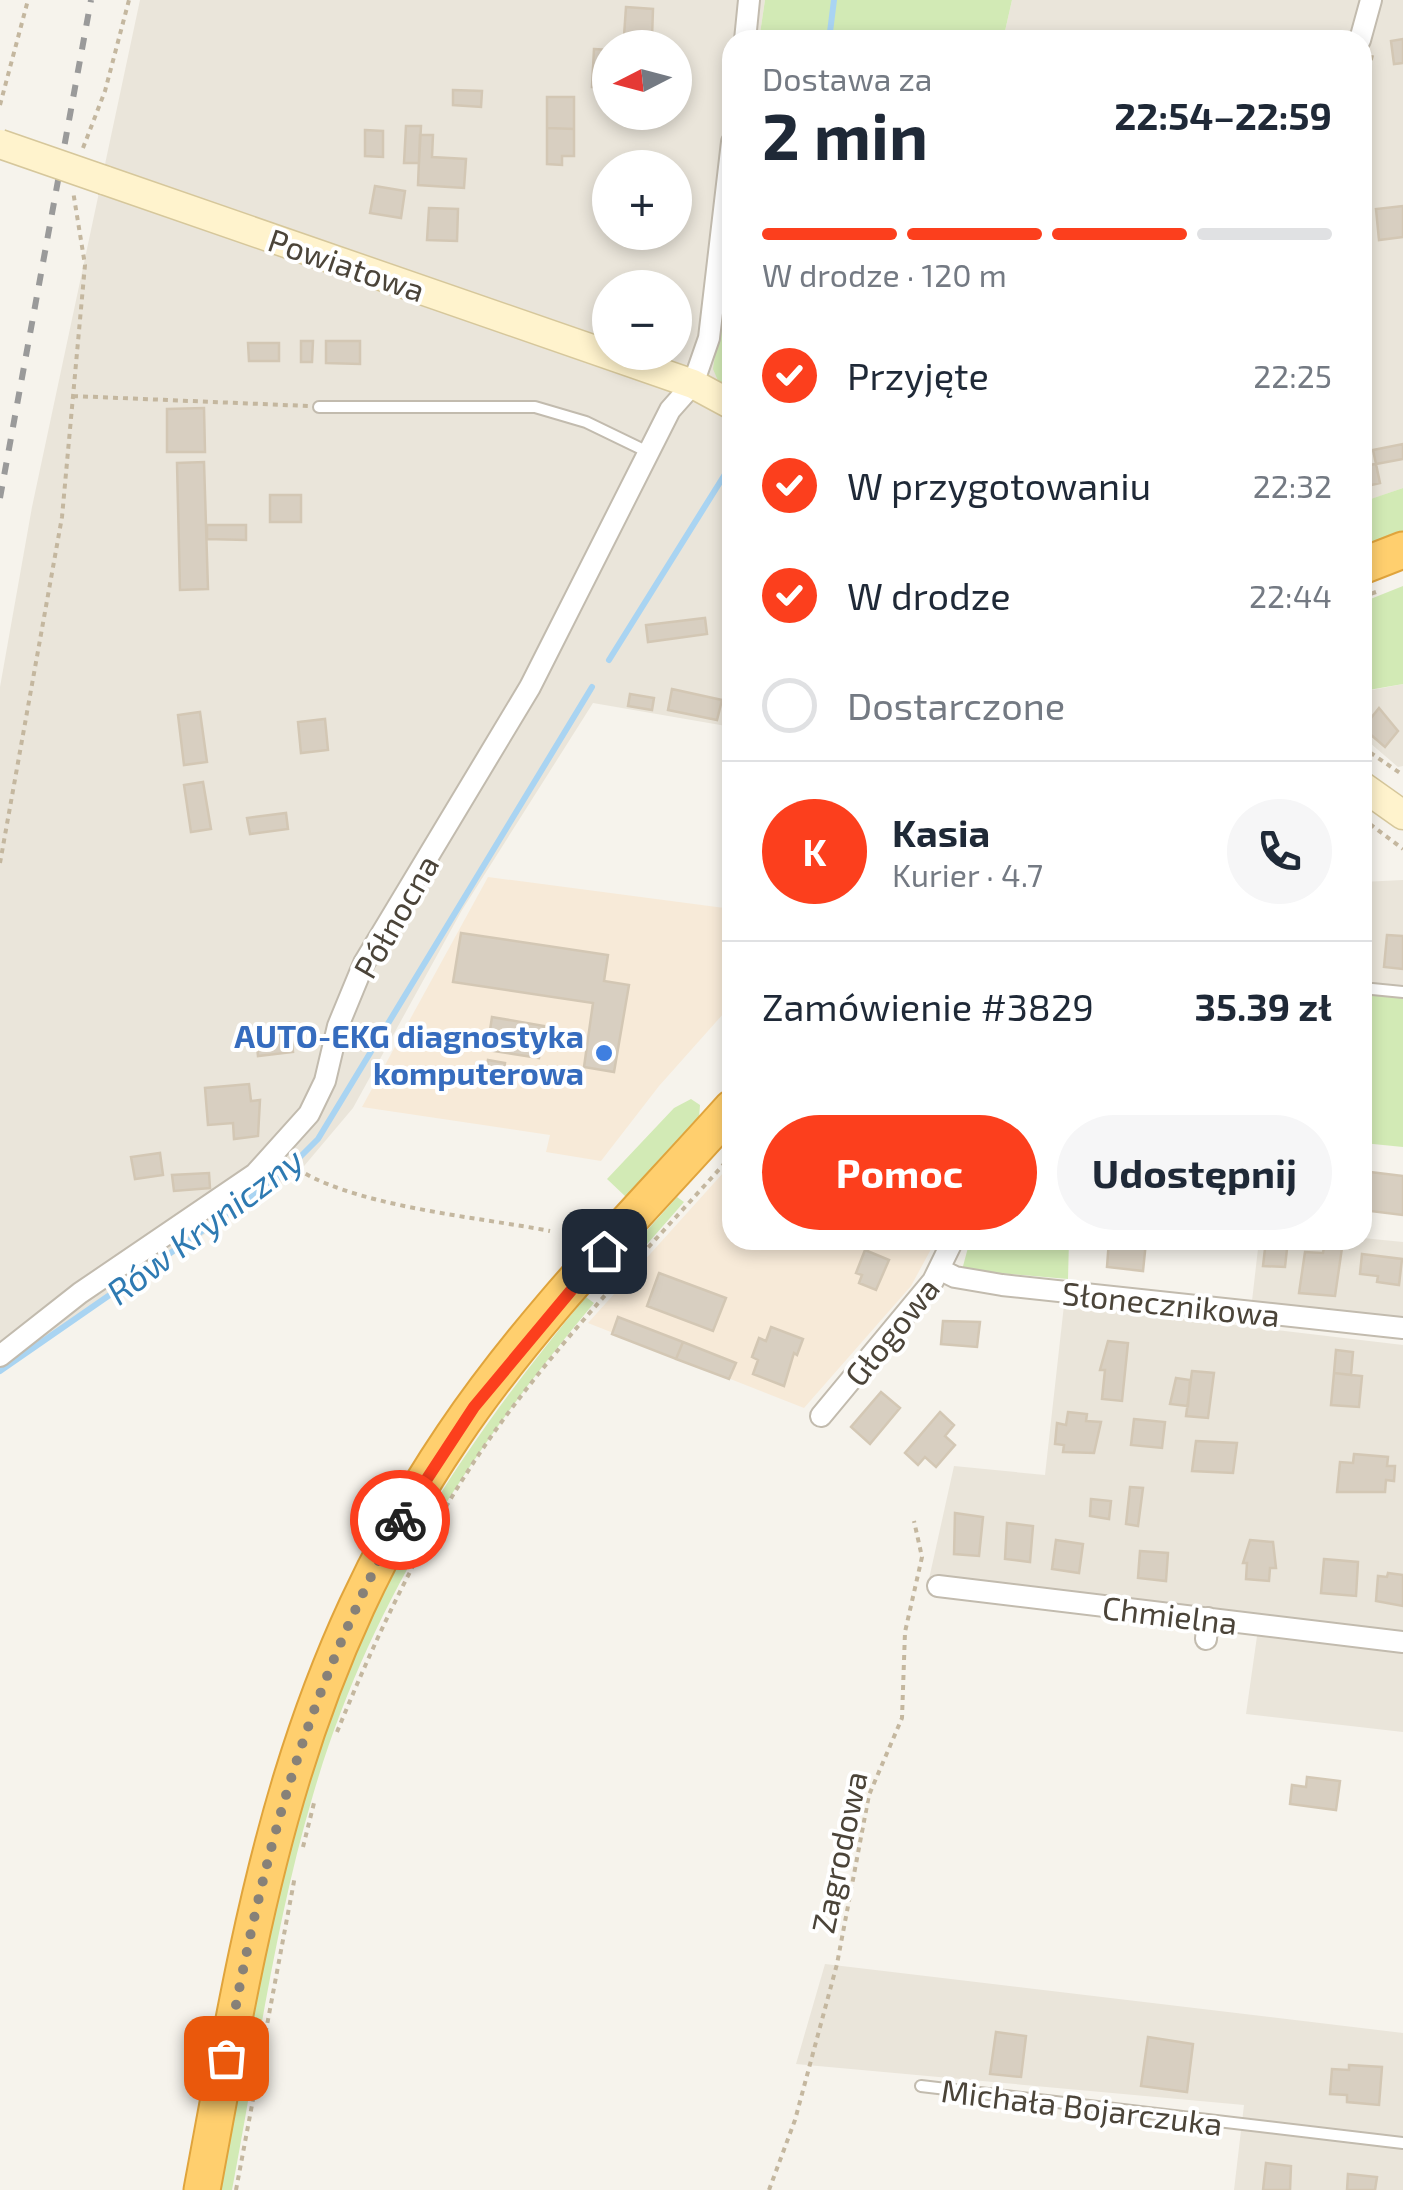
<!DOCTYPE html>
<html lang="pl">
<meta charset="utf-8">
<style>
:root{--surface:#fff;--page:#f6f6f7;--text:#1f2937;--muted:#747a83;--line:#e0e1e3;--accent:#fc3f1d}
body{margin:0;font-family:"Exo 2",sans-serif;background:var(--page);color:var(--text);height:100vh;display:flex;flex-direction:column;font-size:38px;white-space:nowrap}
*{box-sizing:border-box;margin:0}
p{font-size:32px;color:var(--muted)}
.icon{flex:none;width:55px;height:55px;fill:none;stroke:currentColor;stroke-width:2;stroke-linecap:round;stroke-linejoin:round}
.map{position:relative;flex:1;overflow:hidden}
.sheet{position:absolute;left:722px;top:30px;width:650px;height:1220px;display:flex;flex-direction:column;background:var(--surface);border-radius:30px;box-shadow:0 5px 15px #0003}
.sheet>*{flex:none}
.needle{width:65px;rotate:264deg}
.controls{position:absolute;left:592px;top:30px;display:grid;gap:20px}
.controls a{display:grid;place-items:center;width:100px;height:100px;border-radius:50%;background:var(--surface);box-shadow:0 5px 15px #0003;font-size:50px}
.pin{position:absolute;display:grid;place-items:center;width:85px;height:85px;color:#fff;margin:-42px;border-radius:20px;box-shadow:0 5px 15px #0006}
.courier{position:absolute;display:grid;place-items:center;width:100px;height:100px;margin:-50px;border:8px solid #fc3f1d;border-radius:50%;background:#fff;color:#222;box-shadow:0 2px 12px #0007}
.headline em{font-style:normal;font-weight:700}
.headline div{display:flex;flex-direction:column-reverse}
.headline{display:flex;align-items:center;justify-content:space-between;height:170px;padding:0 40px}
h1{font-size:65px;font-weight:700;line-height:75px}
.bar{display:grid;grid-template-columns:repeat(4,1fr);gap:15px 10px;align-content:center;height:120px;padding:0 40px}
.bar i{height:12px;border-radius:8px;background:var(--line)}
.bar .active{background:var(--accent)}
.bar p{grid-column:span 4}
.line{display:flex;align-items:center;gap:25px;padding:0 40px;border-top:2px solid var(--line)}
.line div{flex:1}
.round{display:grid;place-items:center;flex:none;width:105px;height:105px;border-radius:52px;background:var(--page)}
ol{padding:0 40px;list-style:none}
li{display:flex;align-items:center;gap:30px;height:110px}
li p{margin-inline-start:auto}
li .icon{padding:10px;border-radius:50%;background:var(--accent);color:#fff;stroke-width:4}
li:last-child{color:var(--muted)}
li i{width:55px;height:55px;border:5px solid var(--line);border-radius:50%}
.primary-button{display:flex;gap:20px;margin-top:auto;padding:20px 40px}
.primary-button a{flex:1;height:115px;border-radius:60px;background:var(--accent);color:#fff;font-size:40px;font-weight:700;line-height:115px;text-align:center}
.primary-button a+a{background:var(--page);color:var(--text)}
.map>svg:first-child{display:block}
</style>
<div class="map">
<svg width="1403" height="2190" viewBox="0 0 1403 2190">
<rect width="100%" height="100%" fill="#f6f3ec"/>
<path fill="#eae5da" fill-rule="evenodd" d="M140,0H765L759,40H732V220L719,383L705,404L732,420V727L593,703L462,910L353,1108L299,1172L0,1369V687L32,507ZM610,48H675V112H610ZM610,168H675V232H610ZM610,288H675V352H610Z
M1012,0H1403V488L1363,502L1362,40H1003Z
M1403,684V766L1398,767L1363,737L1362,692Z
M1403,880V987L1363,982L1362,882Z
M1363,1238L1403,1242V1318L1252,1301L1259,1240Z
M1064,1305L1403,1345V1732L1246,1714L1259,1622L929,1579L954,1466L1045,1475Z
M825,1964L1403,2033V2190H1234L1244,2105L796,2064Z"/>
<path fill="#f7ead8" d="M488,877L732,909V1004L659,1086L601,1161L546,1152L550,1135L362,1107Z
M732,1163V1240H936L911,1286L804,1408L588,1323Z"/>
<path fill="#d2eab5" d="M765,0H1012L1003,40H759Z
M726,281L732,292V393L719,383L713,369Z
M1403,488V532L1363,548L1362,502Z
M1403,586V684L1363,691V602Z
M1362,982L1403,987V1147L1363,1143Z
M691,1099L700,1105L699,1118L626,1197L607,1179L674,1108Z
M677,1197L684,1202L606,1291L598,1285Z
M970,1240H1069L1068,1279L962,1270Z
M586,1297L594,1303C469,1452 368,1606 313,1795C275,1923 257,2058 232,2190H220C250,2037 269,1876 323,1730C385,1564 473,1432 586,1297Z"/>
<g fill="none" stroke-linecap="round" stroke-linejoin="round">
<path stroke="#a9d4f2" stroke-width="6" d="M829,40L834,0
M609,660L732,463
M0,1371L280,1177L318,1139L592,687"/>
</g>
<path fill="#d8cfc1" stroke="#d3c7b4" stroke-width="2.5" d="M626,7L653,9L652,38L624,36Z
M1403,39V63L1394,64L1391,41Z
M594,49L609,50L608,88L592,87Z
M453,90L482,91L481,107L453,105Z
M547,97H574V129L547,128Z
M406,126H421L419,163H404Z
M547,128L574,129V156H562V165L547,164Z
M365,130L383,131V157L365,156Z
M420,135H433L432,157L466,159L464,188L418,185Z
M647,155V164L653,168H627V156Z
M375,186L405,191L401,218L370,213Z
M1403,206V237L1379,240L1376,209Z
M429,208L458,209L457,241L427,240Z
M301,341H313L312,362H301Z
M326,341H360V364L326,363Z
M248,343H279V361H249Z
M204,408L205,452H167V409Z
M1403,444V459L1376,464L1373,450Z
M204,462L208,589L180,590L177,463Z
M1376,464L1380,483L1367,486L1362,466Z
M270,495H301V522H270Z
M207,525H246V540L207,539Z
M705,618L707,634L648,642L646,625Z
M672,689L722,700L717,720L668,710Z
M630,694L654,698L652,710L628,706Z
M1379,708L1398,731L1385,747L1363,728Z
M200,712L207,762L184,765L178,715Z
M325,719L328,750L301,753L298,722Z
M203,782L211,829L191,832L184,785Z
M286,813L288,829L250,834L247,818Z
M461,933L608,955L604,981L629,985L614,1072L584,1067L593,1003L453,982Z
M1387,935L1403,936V969L1384,967Z
M492,1017L544,1026L539,1058L487,1050Z
M290,1023L293,1052L258,1056L255,1027Z
M488,1060L505,1063L502,1083L485,1080Z
M249,1084L251,1101L260,1100L258,1136L234,1139L233,1123L208,1125L205,1088Z
M160,1153L163,1175L135,1179L131,1157Z
M1362,1171L1403,1176V1215L1362,1210Z
M209,1173L210,1188L174,1191L172,1175Z
M1109,1240L1146,1242L1143,1271L1107,1267Z
M1266,1240H1288L1285,1267L1263,1266Z
M1324,1247L1342,1248L1335,1296L1299,1293L1305,1252L1323,1253Z
M865,1250L889,1260L876,1290L859,1283L862,1275L856,1273Z
M1362,1254L1402,1259L1399,1285L1377,1282L1378,1276L1360,1274Z
M659,1273L726,1298L713,1331L647,1306Z
M618,1317L683,1342L676,1359L612,1334Z
M943,1321L980,1322L977,1347L941,1344Z
M771,1327L803,1339L797,1355L794,1353L784,1386L753,1374L758,1360L752,1357L759,1338L766,1341Z
M1108,1341L1128,1343L1122,1401L1102,1399L1105,1370H1100Z
M683,1342L736,1363L729,1379L676,1359Z
M1336,1350L1353,1352L1351,1375L1334,1373Z
M1192,1371L1214,1373L1208,1418L1186,1416Z
M1334,1373L1362,1376L1359,1407L1331,1405Z
M1176,1378L1190,1380L1188,1406L1170,1404Z
M881,1392L900,1408L870,1444L851,1427Z
M940,1412L954,1425L945,1436L955,1445L936,1467L925,1457L918,1465L905,1453Z
M1068,1412L1087,1414L1086,1421L1101,1422L1094,1453L1063,1452L1064,1445L1055,1444L1057,1423L1066,1425Z
M1134,1419L1165,1422L1162,1448L1131,1445Z
M1196,1441L1237,1443L1233,1473L1192,1471Z
M1354,1454L1388,1457L1387,1466H1395L1394,1481L1386,1480L1385,1492H1337L1340,1462L1353,1463Z
M1130,1487L1143,1488L1138,1526L1126,1524Z
M1091,1499L1111,1501L1109,1519L1090,1516Z
M955,1513L983,1517L979,1556L954,1554Z
M1007,1523L1033,1526L1030,1562L1005,1559Z
M1056,1540L1083,1544L1079,1573L1052,1569Z
M1250,1540L1273,1542L1276,1568H1270L1269,1581L1246,1579L1247,1563H1243Z
M1140,1551L1168,1553L1166,1581L1138,1578Z
M1324,1559L1358,1562L1356,1596L1321,1593Z
M1388,1573L1403,1575V1606L1376,1601L1378,1576L1387,1577Z
M1307,1777L1340,1781L1336,1810L1290,1804L1292,1785L1306,1787Z
M996,2032L1026,2036L1021,2077L990,2074Z
M1148,2037L1193,2044L1187,2092L1141,2086Z
M1349,2065L1382,2067L1379,2105L1347,2102V2095L1330,2094L1332,2069L1349,2070Z
M1266,2163L1291,2166L1290,2190H1263Z
M1348,2174L1377,2177L1375,2190H1347Z"/>
<g fill="none" stroke-linecap="round" stroke-linejoin="round">
<defs>
<path id="lane" d="M319,407H535L586,422L648,452
M1362,988L1403,992
M921,2086L1403,2143"/>
<path id="street" d="M745,40L749,0
M1360,40L1371,0
M941,1270L955,1277L1002,1285L1403,1328
M0,1356L80,1293L255,1174L309,1114L325,1081L338,1026L364,963L530,687L670,410L693,384L709,338L732,142
M821,1416L933,1281L953,1240
M938,1586L1403,1642
M1206,1639L1208,1618"/>
<path id="secondary" d="M104,180L693,384L732,405
M1362,786L1403,815"/>
<path id="highway" d="M1362,566L1403,550
M202,2190C254,1910 289,1679 453,1436C533,1317 637,1214 732,1108"/>
</defs>
<use href="#lane" stroke="#c2bbae" stroke-width="14"/>
<use href="#street" stroke="#c2bbae" stroke-width="24"/>
<use href="#secondary" stroke="#d6c79b" stroke-width="31"/>
<use href="#highway" stroke="#e0a43c" stroke-width="39"/>
<path stroke="#c4b79f" stroke-width="4" stroke-dasharray="5 5" stroke-linecap="butt" d="M1362,99L1372,55
M0,105L28,0
M83,148L105,91L129,0
M73,396L308,406
M1362,597L1376,592
M1362,747L1403,775
M1362,818L1403,849
M0,863L62,517L85,265L73,191
M289,1163C344,1206 479,1217 550,1231
M337,1732C380,1627 429,1524 495,1431C566,1332 652,1245 732,1155
M303,1847L314,1803
M236,2190L295,1876
M769,2190L795,2120L837,1964L869,1795L902,1718L905,1632L922,1557L914,1521"/>
<use href="#lane" stroke="#fff" stroke-width="10"/>
<use href="#street" stroke="#fff" stroke-width="20"/>
<use href="#secondary" stroke="#fff3cd" stroke-width="28"/>
<use href="#highway" stroke="#ffcf6e" stroke-width="35"/>
<path stroke="#9a9a9a" stroke-width="6" stroke-dasharray="12 12" stroke-linecap="butt" d="M0,498L91,0"/>
<defs>
<path id="secondary-bridge" d="M0,144L104,180"/>
</defs>
<use href="#secondary-bridge" stroke="#d6c79b" stroke-width="31" stroke-linecap="butt"/>
<use href="#secondary-bridge" stroke="#fff3cd" stroke-width="28"/>
</g>
<g fill="none" stroke-linecap="round" stroke-linejoin="round">
<path stroke="#878178" stroke-width="10" stroke-dasharray="0 18" d="M226,2058C263,1856 302,1702 400,1520"/>
<path stroke="#fc3f1d" stroke-width="12" d="M400,1520L474,1407L604,1251"/>
</g>
<circle fill="#3f7fe0" stroke="#fff" stroke-width="4" cx="604" cy="1053" r="10"/>
<g text-anchor="middle" dominant-baseline="central" stroke-width="8" stroke-linejoin="round" paint-order="stroke">
<g font-size="32" fill="#4b4439" stroke="#fff">
<text transform="translate(347 264) rotate(19)">Powiatowa</text>
<text transform="translate(395 916) rotate(-60)">Północna</text>
<text transform="translate(1171 1303) rotate(6)">Słonecznikowa</text>
<text transform="translate(891 1331) rotate(-51)">Głogowa</text>
<text transform="translate(1170 1614) rotate(7)">Chmielna</text>
<text transform="translate(838 1852) rotate(-78)">Zagrodowa</text>
<text transform="translate(1082 2106) rotate(7)">Michała Bojarczuka</text>
</g>
<g font-size="32" font-weight="bold" fill="#366cbe" stroke="#fff" text-anchor="end">
<text x="584" y="1035">AUTO-EKG diagnostyka<tspan x="584" dy="37">komputerowa</tspan></text>
</g>
<g font-size="35" font-style="italic" fill="#2e7ab2" stroke="#fff">
<text transform="translate(204 1225) rotate(-37)">Rów Kryniczny</text>
</g>
</g>
</svg>
<div class="controls">
<a><svg class="needle" viewBox="-14 -14 28 28"><path d="M0-13l5 13h-10z" fill="#e53935"/><path d="M0 13l5-13h-10z" fill="#747a83"/></svg></a>
<a>+</a>
<a>−</a>
</div>
<div class="pin" style="left:226px;top:2058px;background:#ea580c"><svg class="icon" aria-label="bag" viewBox="0 0 24 24"><path d="M5 8h14l-1 12H6zM9 8a3 3 0 0 1 6 0"/></svg></div>
<div class="pin" style="left:604px;top:1251px;background:#1f2937"><svg class="icon" aria-label="home" viewBox="0 0 24 24"><path d="M3 11l9-7 9 7M6 9v11h12V9"/></svg></div>
<div class="courier" style="left:400px;top:1520px"><svg class="icon" aria-label="bike" viewBox="0 0 24 24"><circle cx="6" cy="16" r="4"/><circle cx="18" cy="16" r="4"/><path d="M6 16l4-8h5l3 8M10 8l3 8H6M13 5h3"/></svg></div>
<section class="sheet">
<div class="headline"><div><h1>2 min</h1><p>Dostawa za</p></div><em>22:54–22:59</em></div>
<div class="bar"><i class="active"></i><i class="active"></i><i class="active"></i><i></i><p>W drodze · 120 m</p></div>
<ol>
<li><svg class="icon" aria-label="check" viewBox="0 0 24 24"><path d="M5 12l5 5 9-10"/></svg>Przyjęte<p>22:25</p></li>
<li><svg class="icon" aria-label="check" viewBox="0 0 24 24"><path d="M5 12l5 5 9-10"/></svg>W przygotowaniu<p>22:32</p></li>
<li><svg class="icon" aria-label="check" viewBox="0 0 24 24"><path d="M5 12l5 5 9-10"/></svg>W drodze<p>22:44</p></li>
<li><i></i>Dostarczone</li>
</ol>
<div class="line" style="height:180px"><b class="round" style="background:var(--accent);color:#fff">K</b><div><b>Kasia</b><p>Kurier · 4.7</p></div><a class="round"><svg class="icon" aria-label="phone" viewBox="0 0 24 24"><path d="M5 4h4l2 5-3 2q2 4 5 5l2-3 5 2v4C11 20 4 13 5 4z"/></svg></a></div>
<div class="line" style="height:130px"><div>Zamówienie #3829</div><b>35.39 zł</b></div>
<div class="primary-button"><a>Pomoc</a><a>Udostępnij</a></div>
</section>
</div>
